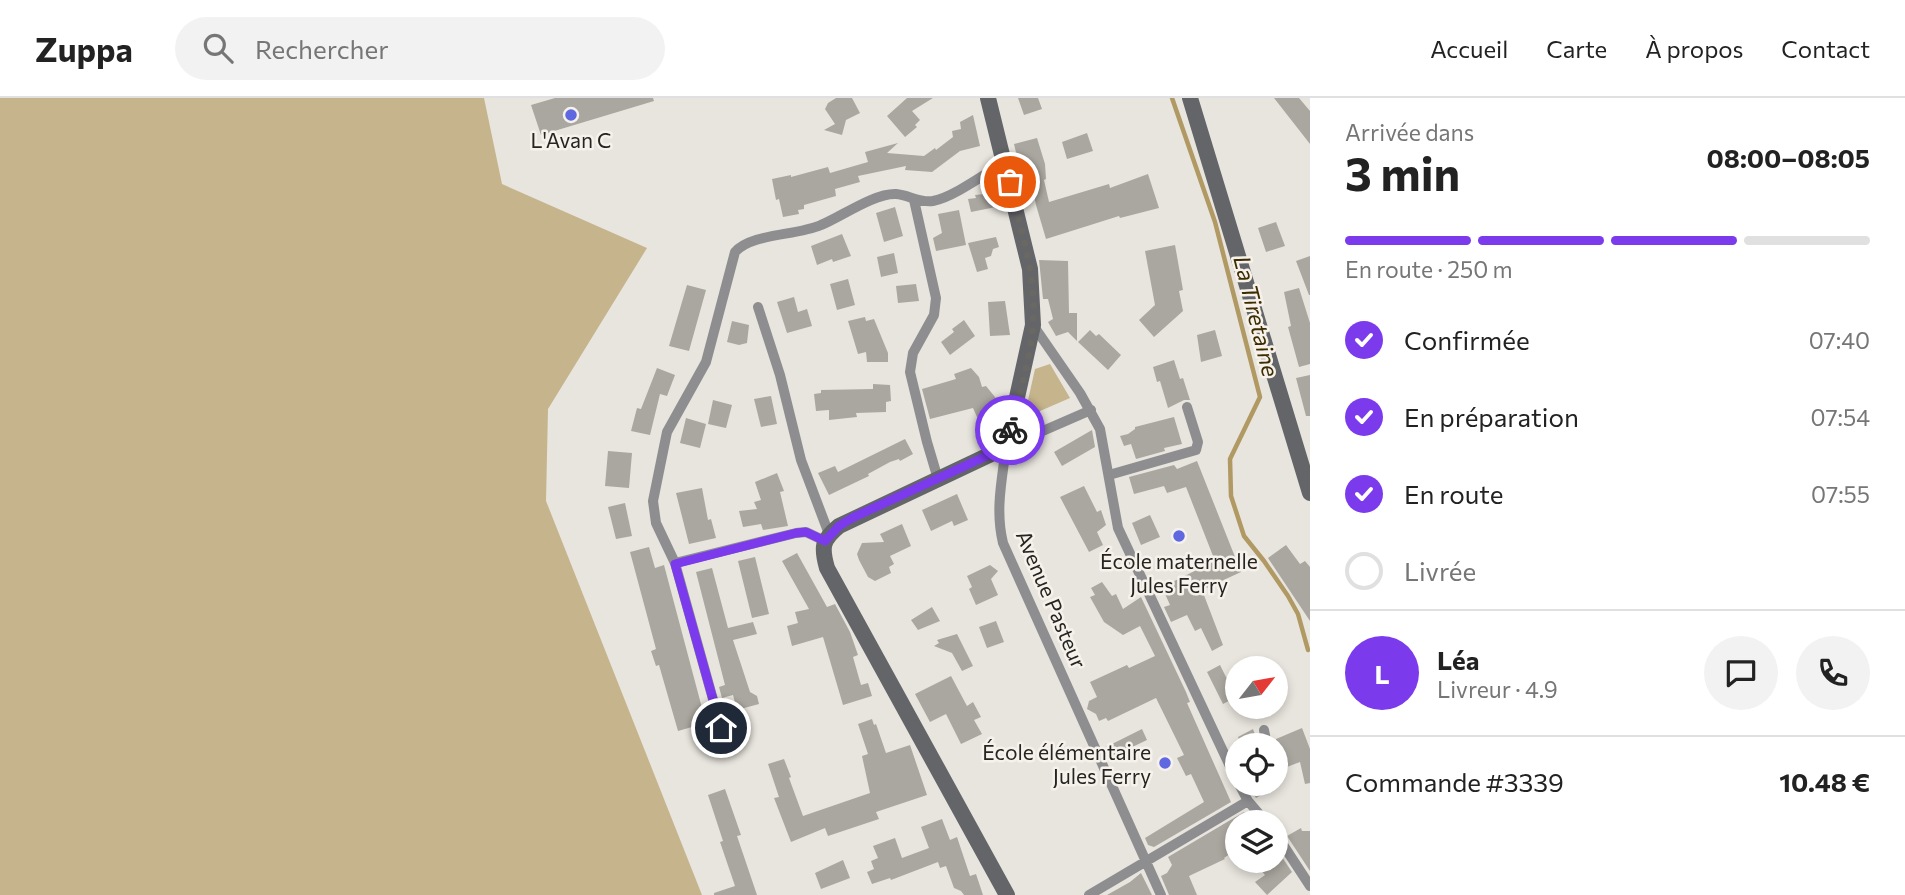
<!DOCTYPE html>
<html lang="fr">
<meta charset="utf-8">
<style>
:root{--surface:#fff;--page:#f2f2f2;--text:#222;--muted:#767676;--line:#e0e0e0;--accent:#7c3aed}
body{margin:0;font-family:Commissioner,sans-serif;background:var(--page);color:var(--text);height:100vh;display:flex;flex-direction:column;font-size:26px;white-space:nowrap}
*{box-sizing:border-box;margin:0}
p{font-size:23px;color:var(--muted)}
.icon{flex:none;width:38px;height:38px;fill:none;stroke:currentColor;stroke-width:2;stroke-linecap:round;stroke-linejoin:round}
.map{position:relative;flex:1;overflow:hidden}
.panel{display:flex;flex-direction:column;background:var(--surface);width:595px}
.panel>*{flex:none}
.needle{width:46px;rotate:59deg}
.tools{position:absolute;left:1225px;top:558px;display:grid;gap:14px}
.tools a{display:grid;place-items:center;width:63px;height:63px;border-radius:50%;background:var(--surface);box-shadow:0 4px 10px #0003;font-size:35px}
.pin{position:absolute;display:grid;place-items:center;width:60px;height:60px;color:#fff;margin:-30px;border:4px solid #fff;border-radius:50%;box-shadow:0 2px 7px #0007}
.courier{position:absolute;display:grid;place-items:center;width:70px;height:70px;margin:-35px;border:5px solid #7c3aed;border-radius:50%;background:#fff;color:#222;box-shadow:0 2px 9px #0007}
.overview em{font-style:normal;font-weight:700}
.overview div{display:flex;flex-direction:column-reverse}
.overview{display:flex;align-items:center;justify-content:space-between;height:119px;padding:0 35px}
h1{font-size:46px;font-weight:700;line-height:52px}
.bar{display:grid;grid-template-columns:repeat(4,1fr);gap:10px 7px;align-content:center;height:84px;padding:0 35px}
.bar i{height:9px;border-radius:5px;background:var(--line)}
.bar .active{background:var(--accent)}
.bar p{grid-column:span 4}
.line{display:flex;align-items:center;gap:18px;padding:0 35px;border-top:2px solid var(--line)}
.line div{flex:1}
.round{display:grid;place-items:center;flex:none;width:74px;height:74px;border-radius:37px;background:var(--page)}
ol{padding:0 35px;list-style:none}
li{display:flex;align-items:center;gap:21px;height:77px}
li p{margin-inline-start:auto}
li .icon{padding:7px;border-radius:50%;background:var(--accent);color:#fff;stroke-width:4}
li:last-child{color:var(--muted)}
li i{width:38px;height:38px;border:4px solid var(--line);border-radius:50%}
header{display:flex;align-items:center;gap:42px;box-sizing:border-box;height:98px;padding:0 35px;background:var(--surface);border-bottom:2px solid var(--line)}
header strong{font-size:33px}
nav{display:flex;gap:38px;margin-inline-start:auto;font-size:24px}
.search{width:490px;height:63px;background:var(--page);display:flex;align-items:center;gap:18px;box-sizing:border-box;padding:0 24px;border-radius:38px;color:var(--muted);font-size:26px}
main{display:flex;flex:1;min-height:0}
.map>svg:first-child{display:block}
</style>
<header>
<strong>Zuppa</strong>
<div class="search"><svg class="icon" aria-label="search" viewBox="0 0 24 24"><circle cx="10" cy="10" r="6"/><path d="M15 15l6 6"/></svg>Rechercher</div>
<nav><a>Accueil</a><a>Carte</a><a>À propos</a><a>Contact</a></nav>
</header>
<main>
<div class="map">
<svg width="1310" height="797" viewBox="0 0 1310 797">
<rect width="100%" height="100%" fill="#e8e5de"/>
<path fill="#c6b48c" d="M0,0H484L502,86L647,150L548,311L546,403L702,797H0Z
M1050,266L1070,300L1024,320L1035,271Z"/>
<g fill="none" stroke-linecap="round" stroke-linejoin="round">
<path stroke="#b19963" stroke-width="4.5" d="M1172,0L1215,124L1260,299L1230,361L1231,398L1244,438L1264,463L1288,498L1298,516L1308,552"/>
</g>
<path fill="#aaa7a0" d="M555,0H653L654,3L541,37L531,7Z
M836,0H852L860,15L846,22L842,37L824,32L835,26L825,11L828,5Z
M907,0H933L912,13L920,22L915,27L917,29L905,39L887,18Z
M1018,0H1038L1042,11L1024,17Z
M1274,0H1299L1310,13V46Z
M973,17L980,48L960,53L932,74L905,72L906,68L858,78L860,84L835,91L836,98L804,107V111L798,112L799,116L783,119L779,101L776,102L772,81L791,77V79L828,69L830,75L868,64L865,54L898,45L887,55L924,58L935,50L936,52L953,39L952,33L961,31L960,24Z
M1087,35L1093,53L1067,61L1062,44Z
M1037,40L1045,66L1046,81L1044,82L1049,104L1109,86L1110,90L1148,76L1159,110L1120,120L1119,118L1046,141L1036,107L1029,74H1025L1022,67H1019L1014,46Z
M993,95L996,109L971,114L968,101L976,100L975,97Z
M895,109L903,138L884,144L876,115Z
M959,112L966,147L936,153L933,140L942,135L938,116Z
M1276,124L1285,148L1266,154L1258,130Z
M842,136L851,158L833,164L832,161L817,167L811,148Z
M996,139L999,149L993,151L991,158L985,160L988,171L977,174L968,145Z
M1175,147L1183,192L1179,193L1183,213L1154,239L1139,222L1155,207L1145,153Z
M894,155L898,175L881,179L877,159Z
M1310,158V197H1309L1296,163Z
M1039,162L1068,163L1069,215H1077V243L1068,234L1056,238L1048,224L1053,221L1048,201H1043Z
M848,181L855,207L837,212L830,186Z
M916,186L919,203L898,205L896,188Z
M687,187L706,192L689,253L669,248Z
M1299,190L1310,225V266L1299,269L1288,229L1291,228L1284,194Z
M794,199L798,214L807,211L812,228L787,235L777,204Z
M1005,203L1010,237L990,238L988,204Z
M865,219L866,223L874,221L888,255V264H867L866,254L858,256L848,223Z
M964,222L975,238L950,257L941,244L954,234L952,231Z
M732,223L749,227L747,245L739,247L727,244Z
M1090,232L1096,238L1099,236L1121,257L1108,272L1078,244Z
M1215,232L1222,258L1201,264L1197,237Z
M1174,262L1180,281L1183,280L1190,302H1184L1168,310L1160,283L1157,284L1153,269Z
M657,270L675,277L667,298L660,296L650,337L631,333L637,310L641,311Z
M971,270L979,279L982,289L986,288L1004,310L977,319L973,310L930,321L922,291L956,281L954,276Z
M1310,277V318H1306L1296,280Z
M873,286L890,287L891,303L886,304V314L856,315L857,319L829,322V312L816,313L814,296L821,295V292L873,291Z
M771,298L777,326L761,329L754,301Z
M713,302L732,307L726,330L708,326Z
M1174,319L1182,346L1164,350L1165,353L1136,361L1131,346L1124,348L1120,338L1128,336L1135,331V329Z
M686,320L706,326L700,350L680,345Z
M1092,332L1095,349L1062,368L1054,354Z
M905,341L913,356L900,363L899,361L890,364L868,376L869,378L829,397L818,375L835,368L838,374Z
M608,353L632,355L629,390L605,388Z
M1197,363L1241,474L1202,492L1223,547L1212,553L1201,530L1195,533L1187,517L1171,524L1164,509L1170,507L1162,489L1215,463L1186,389L1167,395L1164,388L1134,396L1129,379L1174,367L1177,371Z
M777,375L784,393L780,394L788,428L763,432L761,426L743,429L739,413L757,411L754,404L761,402L755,384Z
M1084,388L1097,414L1101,412L1106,427L1097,434L1103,447L1089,454L1060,399Z
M702,390L708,422L711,421L716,440L689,446L676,395Z
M957,396L968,422L954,428L952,423L931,433L922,412Z
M625,405L632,438L616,441L608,409Z
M1150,417L1160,439L1141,447L1132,425Z
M902,426L911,448L890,458L894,466L889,469L891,475L875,483L868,479L859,462L857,456L862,445L884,444L880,436Z
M1286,447L1300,466L1305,463L1310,469V523L1268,460Z
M649,449L655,470L664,467L706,625L678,633L659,567L656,568L651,553L656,551L630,454Z
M797,455L827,509L835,506L850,534L858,557L853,559L861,587L868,585L872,598L843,607L823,539L792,548L787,528L798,525L795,514L809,511L782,463Z
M755,459L769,516L752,520L738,463Z
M990,467L998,473L991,481L998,497L976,507L969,491L972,489L967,478Z
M712,470L728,530L753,524L757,536L733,542L750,594L757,598L759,606L737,612L733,597L722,600L719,589L725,587L696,474Z
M1102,484L1112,498L1116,496L1123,511L1141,499L1186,594L1190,604L1187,605L1231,704L1154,749L1148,747L1145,740L1204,704L1191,676L1186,678L1177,660L1184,657L1156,600L1108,623L1106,620L1099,623L1096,616L1087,611L1089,603L1097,599L1090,584L1127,567L1129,570L1155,558L1140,528L1123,537L1104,524L1090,499L1095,497L1091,490Z
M932,509L940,523L918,532L911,522Z
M996,523L1004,544L987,550L979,529Z
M957,536L973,568L962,573L952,555L934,548L939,545L937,542Z
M1220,567L1236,599L1223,606L1207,574Z
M951,578L967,608L973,604L981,619L974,622L982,636L961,646L946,616L930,624L915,596Z
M872,621L874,627L876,626L886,655L910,647L927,697L876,714L879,721L828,738L825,730L791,744L774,700L779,699L768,666L784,661L791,679L789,680L803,718L870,695L862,658L868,656L858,626Z
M1302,630L1310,651V685L1305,686L1300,664L1279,672L1276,664V641Z
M1142,631L1147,642L1109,660L1104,650Z
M1253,631L1259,648H1242L1238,639Z
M1248,686H1279L1256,700Z
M725,691L741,737L737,738L757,797H714V795L735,788L720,744L723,743L708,697Z
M1244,714L1248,715L1256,724H1237V751L1224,760L1225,761L1189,778L1197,797H1169L1161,778L1167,775L1172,767L1168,759Z
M942,721L950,742L957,739L970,778L976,776L983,797H964L961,793L954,790L946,768L940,770L938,764L891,782L890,780L872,786L867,774L874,771L871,763L878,760L873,748L895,740L902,760L929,750L921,729Z
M1301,730L1302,733H1310V773L1287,738Z
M1276,750L1292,774L1267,797L1255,784L1265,777L1253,763H1276Z
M843,762L850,780L821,791L815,775Z
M1141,775L1152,797H1107L1130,784Z"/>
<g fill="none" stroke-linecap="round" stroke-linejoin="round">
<path stroke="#8e8e91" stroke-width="10" d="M914,102L936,200L934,217L913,255L910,274L927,344L938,381
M758,209L780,277L801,362L829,436
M1033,227L1080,295L1100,331L1118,430L1237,683
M1091,312L1006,349C1002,382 995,412 1003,445L1161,797
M1109,377L1196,352L1198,344L1187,309
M675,465L796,435L806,434L825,443
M721,630L675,465L656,425L653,403L667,334L706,264L735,154C752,135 796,138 821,127C841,119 874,95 896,96C909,97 919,105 933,103C954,99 986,75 1005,64
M1264,632L1267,648
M1239,686L1248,703L1266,724
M1276,736L1310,788
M1089,797L1248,703"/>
<path stroke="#646569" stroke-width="16" d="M988,0L1030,171L1033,227L1006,349L839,428C822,442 821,449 827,470L1007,797
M1190,0L1310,395"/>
</g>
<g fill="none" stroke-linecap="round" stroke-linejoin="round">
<path stroke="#696863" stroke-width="7" stroke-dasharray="0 12.6" d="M1010,84C1020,130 1037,178 1033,227C1030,262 1019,298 1010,332"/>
<path stroke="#7c3aed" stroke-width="9" d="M721,630L675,466L796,435L806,434L825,443L839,428L852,420L1006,349L1010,332"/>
</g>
<g fill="#5f68e0" stroke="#f6f2eb" stroke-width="2.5">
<circle cx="571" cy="17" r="7"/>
<circle cx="1179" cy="438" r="7"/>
<circle cx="1165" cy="665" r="7"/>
</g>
<g text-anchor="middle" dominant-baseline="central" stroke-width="5" stroke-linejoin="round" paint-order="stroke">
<g font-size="21" fill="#252421" stroke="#f6f2eb">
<text x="571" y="41">L'Avan C</text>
<text x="1179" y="462">École maternelle<tspan x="1179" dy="24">Jules Ferry</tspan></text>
<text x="1151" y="653" text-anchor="end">École élémentaire<tspan x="1151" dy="24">Jules Ferry</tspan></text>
</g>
<g font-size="21" fill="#252421" stroke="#f6f2eb">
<text transform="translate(1052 501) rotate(67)">Avenue Pasteur</text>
</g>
<g font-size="23" font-style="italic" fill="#3d2c00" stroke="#f6f2eb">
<text transform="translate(1257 218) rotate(76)">La Tiretaine</text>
</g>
</g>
</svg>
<div class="tools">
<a><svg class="needle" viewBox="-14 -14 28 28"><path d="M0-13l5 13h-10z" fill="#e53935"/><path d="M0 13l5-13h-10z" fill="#767676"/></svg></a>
<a><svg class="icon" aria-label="locate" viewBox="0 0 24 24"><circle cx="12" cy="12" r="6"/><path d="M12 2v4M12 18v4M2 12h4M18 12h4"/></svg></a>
<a><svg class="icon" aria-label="layers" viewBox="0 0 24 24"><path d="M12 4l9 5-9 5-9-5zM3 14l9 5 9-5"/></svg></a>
</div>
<div class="pin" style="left:1010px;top:84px;background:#ea580c"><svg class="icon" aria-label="bag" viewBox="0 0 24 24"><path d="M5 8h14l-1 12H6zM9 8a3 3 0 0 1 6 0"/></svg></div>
<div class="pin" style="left:721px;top:630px;background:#1f2937"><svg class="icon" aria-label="home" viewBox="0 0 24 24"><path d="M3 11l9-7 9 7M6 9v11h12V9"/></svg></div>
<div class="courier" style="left:1010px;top:332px"><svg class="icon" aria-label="bike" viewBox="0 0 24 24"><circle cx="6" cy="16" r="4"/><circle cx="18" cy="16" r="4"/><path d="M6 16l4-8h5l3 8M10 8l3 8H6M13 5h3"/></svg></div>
</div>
<section class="panel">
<div class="overview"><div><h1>3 min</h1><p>Arrivée dans</p></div><em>08:00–08:05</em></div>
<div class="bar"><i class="active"></i><i class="active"></i><i class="active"></i><i></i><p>En route · 250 m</p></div>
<ol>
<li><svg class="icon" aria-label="check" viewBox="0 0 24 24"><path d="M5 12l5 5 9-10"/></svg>Confirmée<p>07:40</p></li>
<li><svg class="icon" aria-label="check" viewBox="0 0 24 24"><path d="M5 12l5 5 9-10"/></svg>En préparation<p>07:54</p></li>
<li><svg class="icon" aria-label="check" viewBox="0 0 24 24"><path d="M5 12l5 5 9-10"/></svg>En route<p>07:55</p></li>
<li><i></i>Livrée</li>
</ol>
<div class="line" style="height:126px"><b class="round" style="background:var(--accent);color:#fff">L</b><div><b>Léa</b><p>Livreur · 4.9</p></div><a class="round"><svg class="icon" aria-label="chat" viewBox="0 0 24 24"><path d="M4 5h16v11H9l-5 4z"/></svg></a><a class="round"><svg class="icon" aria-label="phone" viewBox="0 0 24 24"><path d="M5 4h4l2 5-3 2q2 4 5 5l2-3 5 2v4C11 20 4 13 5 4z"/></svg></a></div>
<div class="line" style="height:91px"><div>Commande #3339</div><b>10.48 €</b></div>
</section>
</main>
